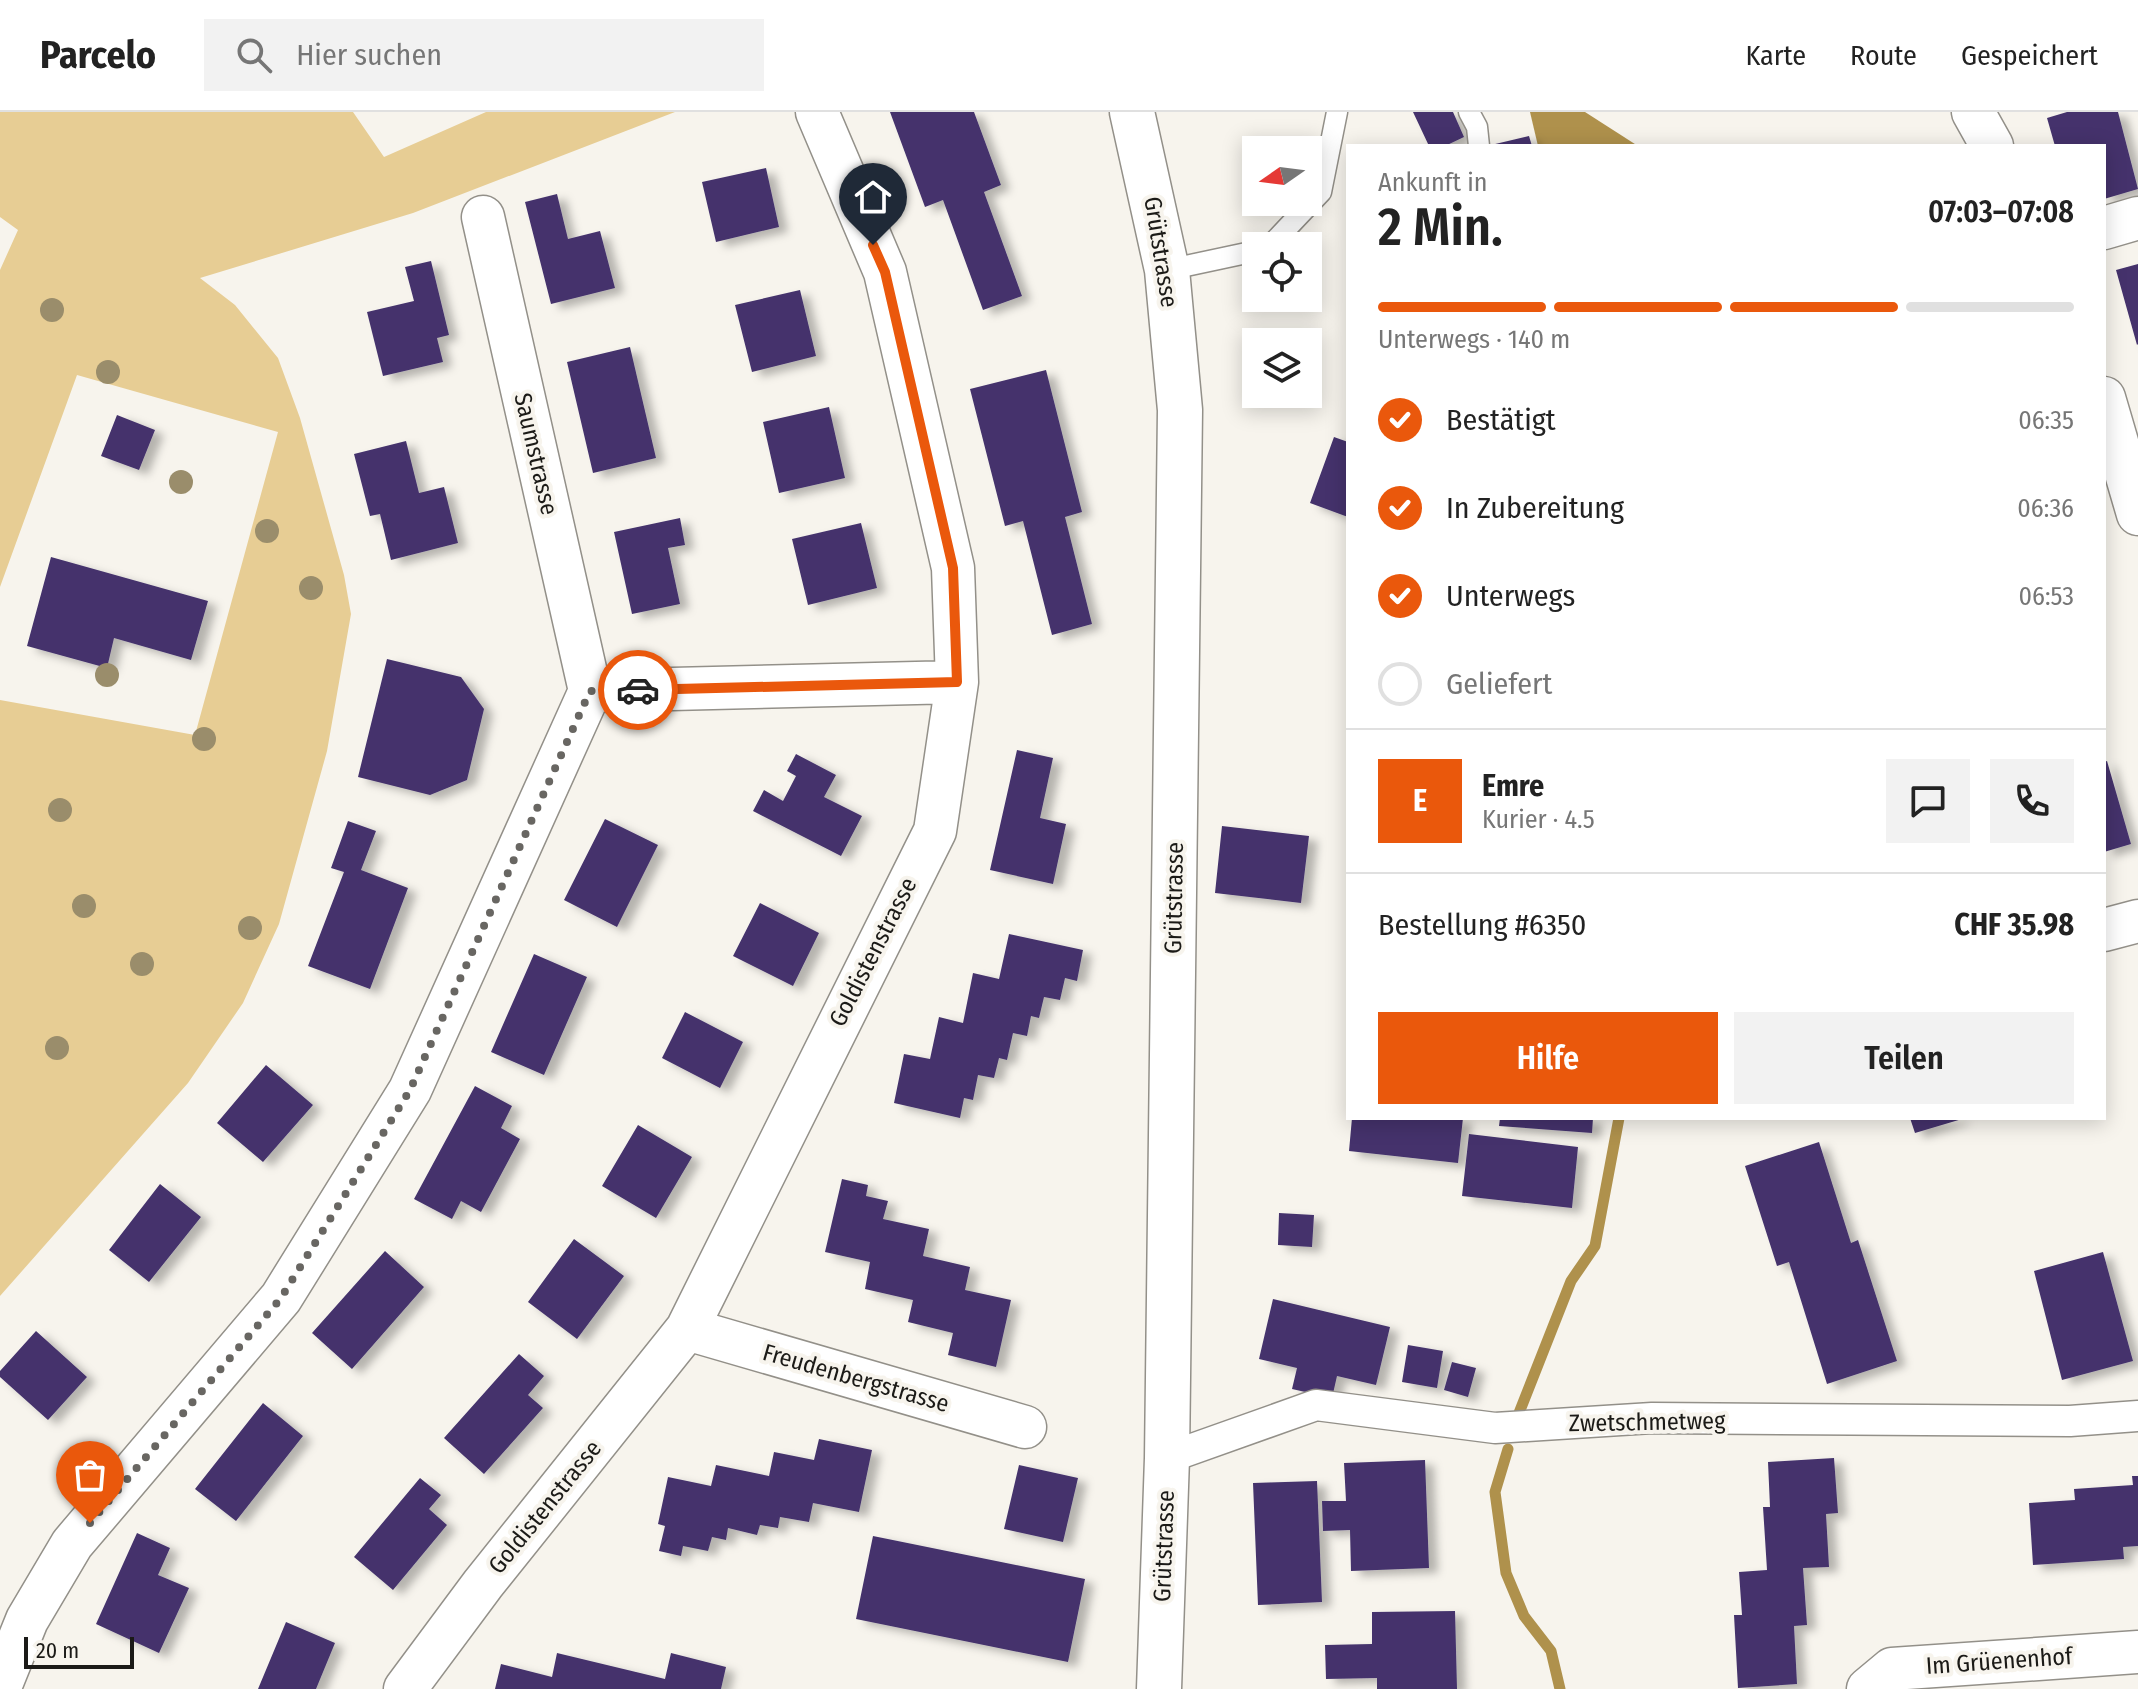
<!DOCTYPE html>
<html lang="de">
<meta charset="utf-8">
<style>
:root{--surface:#fff;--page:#f2f2f2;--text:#222;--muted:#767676;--line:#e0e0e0;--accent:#ea580c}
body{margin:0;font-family:"Fira Sans Condensed",sans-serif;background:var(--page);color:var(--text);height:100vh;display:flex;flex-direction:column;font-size:30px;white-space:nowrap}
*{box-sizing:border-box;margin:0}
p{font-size:26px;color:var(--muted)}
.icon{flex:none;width:44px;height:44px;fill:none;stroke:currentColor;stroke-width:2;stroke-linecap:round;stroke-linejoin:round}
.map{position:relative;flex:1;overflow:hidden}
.side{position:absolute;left:1346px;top:32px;width:760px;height:976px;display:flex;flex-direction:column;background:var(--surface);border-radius:0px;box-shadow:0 4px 20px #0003}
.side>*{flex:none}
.needle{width:52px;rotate:256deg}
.controls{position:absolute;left:1242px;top:24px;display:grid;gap:16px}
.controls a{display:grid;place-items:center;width:80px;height:80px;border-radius:0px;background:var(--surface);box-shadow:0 4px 20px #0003;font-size:40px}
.scale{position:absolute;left:24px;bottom:20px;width:110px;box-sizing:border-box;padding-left:8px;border:4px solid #1b1a17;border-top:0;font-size:22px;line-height:28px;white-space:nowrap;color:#1b1a17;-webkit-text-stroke:6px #f7f4ed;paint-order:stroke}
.pin{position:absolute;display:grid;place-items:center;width:68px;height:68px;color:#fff;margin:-82px -34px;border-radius:50% 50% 50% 0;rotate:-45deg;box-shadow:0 0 8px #0007}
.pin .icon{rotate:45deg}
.courier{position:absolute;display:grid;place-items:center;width:80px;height:80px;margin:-40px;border:6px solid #ea580c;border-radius:50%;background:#fff;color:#222;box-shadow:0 2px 10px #0007}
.headline em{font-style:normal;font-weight:600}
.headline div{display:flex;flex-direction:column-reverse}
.headline{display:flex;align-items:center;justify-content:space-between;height:136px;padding:0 32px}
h1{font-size:52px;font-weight:600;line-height:60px}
.bar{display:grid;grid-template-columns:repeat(4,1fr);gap:12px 8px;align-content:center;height:96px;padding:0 32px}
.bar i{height:10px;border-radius:6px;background:var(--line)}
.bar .active{background:var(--accent)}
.bar p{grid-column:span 4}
.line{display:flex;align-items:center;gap:20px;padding:0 32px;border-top:2px solid var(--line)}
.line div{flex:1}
.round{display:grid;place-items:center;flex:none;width:84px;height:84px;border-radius:0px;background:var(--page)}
ol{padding:0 32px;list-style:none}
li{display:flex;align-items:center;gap:24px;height:88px}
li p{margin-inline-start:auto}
li .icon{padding:8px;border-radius:50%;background:var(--accent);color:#fff;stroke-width:4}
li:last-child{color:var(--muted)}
li i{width:44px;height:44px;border:4px solid var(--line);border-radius:50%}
.cta{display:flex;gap:16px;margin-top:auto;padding:16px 32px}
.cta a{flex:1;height:92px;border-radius:0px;background:var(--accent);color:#fff;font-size:32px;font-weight:600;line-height:92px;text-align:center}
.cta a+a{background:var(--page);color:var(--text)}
header{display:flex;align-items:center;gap:48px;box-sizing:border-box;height:112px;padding:0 40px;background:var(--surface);border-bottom:2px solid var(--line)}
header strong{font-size:38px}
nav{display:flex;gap:44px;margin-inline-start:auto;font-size:28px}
.search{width:560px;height:72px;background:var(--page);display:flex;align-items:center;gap:20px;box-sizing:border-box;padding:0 28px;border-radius:0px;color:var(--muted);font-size:30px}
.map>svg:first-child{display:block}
</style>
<header>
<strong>Parcelo</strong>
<div class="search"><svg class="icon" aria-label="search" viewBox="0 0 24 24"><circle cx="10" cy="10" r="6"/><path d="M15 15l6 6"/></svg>Hier suchen</div>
<nav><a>Karte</a><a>Route</a><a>Gespeichert</a></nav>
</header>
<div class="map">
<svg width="2138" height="1577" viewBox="0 0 2138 1577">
<defs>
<filter id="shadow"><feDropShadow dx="9" dy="5" stdDeviation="4" flood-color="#0004"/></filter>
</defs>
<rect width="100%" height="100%" fill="#f7f4ed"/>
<path fill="#e7cd94" d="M0,0H353L384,45L486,0H675L413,101L200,166L235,193L278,246L300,306L344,463L351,502L327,639L279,812L243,891L188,971L0,1184V588L195,623L278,320L77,263L0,475V158L18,118L0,105Z"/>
<path fill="#af914c" d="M1530,0H1585L1638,34H1538Z"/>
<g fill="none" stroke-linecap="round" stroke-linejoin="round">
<path stroke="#af914c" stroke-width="11" d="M1517,1306L1571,1169L1595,1134L1619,1006
M1508,1337L1495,1380L1506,1461L1524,1504L1551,1539L1560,1577"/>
</g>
<path fill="#44336c" filter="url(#shadow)" d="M890,0H974L1001,73L984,80L1022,184L983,198L943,88L925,95Z
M1413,0H1453L1464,25L1445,34H1429Z
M2067,0H2118L2138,77L2104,87V34H2055L2047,6Z
M1529,24L1532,34H1491V33Z
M766,56L779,115L716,130L702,70Z
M557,82L568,127L600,119L615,176L551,192L525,90Z
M431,149L449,223L437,226L443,250L383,264L367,200L414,189L405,155Z
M2138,152V232L2137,233L2116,158Z
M800,178L816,244L752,260L735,193Z
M630,235L656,346L593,361L567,250Z
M1046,258L1082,400L1065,405L1092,512L1052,523L1023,409L1005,414L970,277Z
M829,295L845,366L779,381L763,310Z
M117,303L155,318L139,358L101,344Z
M1334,325L1348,330V405L1310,391Z
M406,329L419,381L444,375L458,431L391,448L380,402L370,404L354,342Z
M680,406L685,433L668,436L680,492L632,502L614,420Z
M861,411L877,476L808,493L792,427Z
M51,445L208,489L191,548L114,526L107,556L27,534Z
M387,547L461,565L484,597L467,668L430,683L358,665Z
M1017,638L1053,646L1040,706L1066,712L1053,772L990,758Z
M796,642L836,663L824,685L862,704L841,744L753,699L764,678L783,689L796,664L787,659Z
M2107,649L2131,732L2104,740V650Z
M605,707L658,733L617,815L564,788Z
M348,709L376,719L361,758L408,776L370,877L308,854L344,760L331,756Z
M1222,714L1309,724L1301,791L1215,781Z
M760,791L819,821L793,874L733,844Z
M1009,822L1083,838L1077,869L1065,866L1060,888L1044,885L1039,906L1031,904L1027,924L1013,921L1007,948L999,946L994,966L978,963L973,988L964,986L960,1006L894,991L904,942L930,947L939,905L963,911L973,861L999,867Z
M534,842L587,865L544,963L491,940Z
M685,900L743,930L720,976L662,946Z
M266,953L313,993L263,1050L217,1011Z
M475,974L512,994L501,1016L520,1027L481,1100L461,1089L452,1107L414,1087Z
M1352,1006H1463L1458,1051L1349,1039Z
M1500,1006H1593L1592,1021L1499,1014Z
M1910,1006H1962V1007L1915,1021Z
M638,1013L692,1045L656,1106L602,1074Z
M1469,1022L1578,1035L1572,1096L1462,1084Z
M1819,1030L1851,1131L1858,1128L1897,1249L1827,1272L1789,1150L1777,1154L1745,1054Z
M842,1067L868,1073L866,1084L888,1089L883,1107L929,1117L923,1144L970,1155L965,1178L1011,1188L996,1255L948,1243L953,1221L908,1210L913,1188L865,1177L870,1150L825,1140Z
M160,1072L201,1105L149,1170L109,1138Z
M1279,1101L1314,1103L1312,1135L1278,1133Z
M574,1127L624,1164L577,1227L528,1190Z
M385,1139L424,1175L352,1257L312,1221Z
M2103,1140L2133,1249L2062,1268L2034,1159Z
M1273,1187L1390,1215L1376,1273L1337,1264L1332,1286L1292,1277L1297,1256L1259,1247Z
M36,1219L87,1265L48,1308L0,1265V1259Z
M1408,1233L1443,1239L1437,1276L1402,1270Z
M519,1242L544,1264L528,1283L543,1296L484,1362L444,1326Z
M1452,1250L1476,1256L1468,1285L1444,1278Z
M263,1291L303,1324L236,1409L195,1377Z
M819,1327L872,1338L859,1400L813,1391L809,1410L780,1405L778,1416L760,1413L757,1423L728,1416L726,1428L712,1425L708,1439L683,1434L681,1444L659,1439L665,1414L658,1412L668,1365L711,1374L716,1353L769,1364L774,1340L814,1348Z
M1834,1346L1838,1401L1826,1402L1829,1455L1803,1456L1807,1513L1794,1514L1797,1572L1738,1576L1734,1503H1742L1739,1460L1767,1458L1763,1395H1770L1768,1350Z
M1425,1348L1429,1456L1351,1459L1350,1418L1323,1419L1322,1389H1346L1344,1351Z
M1019,1353L1078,1366L1063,1430L1004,1417Z
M2132,1364H2138V1434L2123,1435L2124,1447L2033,1453L2029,1391L2075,1388L2074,1377L2133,1373Z
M420,1366L441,1383L429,1397L447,1413L393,1478L354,1445Z
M1317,1369L1322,1490L1258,1493L1253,1371Z
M137,1421L170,1436L158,1463L189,1476L159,1541L96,1512Z
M873,1424L1085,1467L1068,1550L856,1507Z
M1455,1499L1457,1577H1377V1566L1326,1567L1325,1533L1372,1532V1500Z
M286,1510L335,1531L316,1577H258Z
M557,1541L665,1567L671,1541L726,1555L721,1577H495L501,1552L552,1565Z"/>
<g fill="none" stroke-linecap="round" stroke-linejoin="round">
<defs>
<path id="service" d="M1469,0L1477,15L1479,34
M1270,134L1321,80L1337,0
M1167,158L1256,139"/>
<path id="pedestrian" d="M1167,1346L1316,1293L1495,1316L1652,1306L2070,1309L2138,1304"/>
<path id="minor" d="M1973,0L1992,34
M2104,116L2138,106
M2104,286L2138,402
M590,579L957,570
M2104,818L2138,809
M687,1217L1025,1315
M0,1575L27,1508L72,1432L281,1186L410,978L590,579L483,105
M405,1577L483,1472L687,1217L935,719L957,570L953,456L885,160L817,0
M1868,1577L1892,1557L2138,1540"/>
<path id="secondary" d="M1132,0L1167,158L1180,298L1167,1346L1159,1577"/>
</defs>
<use href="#service" stroke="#939089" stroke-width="23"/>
<use href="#pedestrian" stroke="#939089" stroke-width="33"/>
<use href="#minor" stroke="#939089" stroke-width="45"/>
<use href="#secondary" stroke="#939089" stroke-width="47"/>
<use href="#service" stroke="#fff" stroke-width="20"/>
<use href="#pedestrian" stroke="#fff" stroke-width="30"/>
<use href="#minor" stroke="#fff" stroke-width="42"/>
<use href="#secondary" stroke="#fff" stroke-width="44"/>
</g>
<g fill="#9a8d6b">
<circle cx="52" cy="198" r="12"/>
<circle cx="108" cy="260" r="12"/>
<circle cx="181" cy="370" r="12"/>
<circle cx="267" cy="419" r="12"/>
<circle cx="311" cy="476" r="12"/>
<circle cx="107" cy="563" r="12"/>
<circle cx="204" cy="627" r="12"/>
<circle cx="60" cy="698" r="12"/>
<circle cx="84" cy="794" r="12"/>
<circle cx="250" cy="816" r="12"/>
<circle cx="142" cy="852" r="12"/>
<circle cx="57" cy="936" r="12"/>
</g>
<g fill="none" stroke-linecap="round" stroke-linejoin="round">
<path stroke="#686662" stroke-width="8" stroke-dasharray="0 14.4" d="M90,1411L281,1186L410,978L590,579L638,578"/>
<path stroke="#ea580c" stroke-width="10" d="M638,578L957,570L953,456L885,160L873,133"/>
</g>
<g text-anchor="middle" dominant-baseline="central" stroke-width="8" stroke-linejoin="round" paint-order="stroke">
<g font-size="24" fill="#1b1a17" stroke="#f7f4ed">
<text transform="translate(1161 140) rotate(81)">Grütstrasse</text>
<text transform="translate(536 342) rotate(77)">Saumstrasse</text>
<text transform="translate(1174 786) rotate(-89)">Grütstrasse</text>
<text transform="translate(873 840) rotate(-63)">Goldistenstrasse</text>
<text transform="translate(856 1266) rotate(16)">Freudenbergstrasse</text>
<text transform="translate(1647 1310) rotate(-1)">Zwetschmetweg</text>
<text transform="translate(545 1395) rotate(-51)">Goldistenstrasse</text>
<text transform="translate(1164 1434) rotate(-88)">Grütstrasse</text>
<text transform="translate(1999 1549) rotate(-4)">Im Grüenenhof</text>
</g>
</g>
</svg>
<div class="controls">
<a><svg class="needle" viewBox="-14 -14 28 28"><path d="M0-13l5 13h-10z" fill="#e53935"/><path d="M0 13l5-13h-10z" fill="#767676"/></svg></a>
<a><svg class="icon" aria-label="locate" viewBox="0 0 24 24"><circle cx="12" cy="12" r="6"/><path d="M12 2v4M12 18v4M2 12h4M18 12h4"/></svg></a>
<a><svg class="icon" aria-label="layers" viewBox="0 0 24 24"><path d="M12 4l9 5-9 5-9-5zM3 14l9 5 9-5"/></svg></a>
</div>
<div class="scale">20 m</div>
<div class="pin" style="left:90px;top:1411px;background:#ea580c"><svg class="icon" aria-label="bag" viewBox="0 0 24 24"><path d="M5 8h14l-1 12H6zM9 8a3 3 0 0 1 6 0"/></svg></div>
<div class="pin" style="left:873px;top:133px;background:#1f2937"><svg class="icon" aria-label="home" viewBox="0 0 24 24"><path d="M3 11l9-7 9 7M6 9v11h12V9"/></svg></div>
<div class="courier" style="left:638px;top:578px"><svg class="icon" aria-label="car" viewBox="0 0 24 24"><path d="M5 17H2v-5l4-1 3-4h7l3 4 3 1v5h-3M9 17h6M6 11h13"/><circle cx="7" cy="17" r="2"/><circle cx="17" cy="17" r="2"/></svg></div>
<section class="side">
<div class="headline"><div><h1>2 Min.</h1><p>Ankunft in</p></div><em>07:03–07:08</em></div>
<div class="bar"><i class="active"></i><i class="active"></i><i class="active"></i><i></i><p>Unterwegs · 140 m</p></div>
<ol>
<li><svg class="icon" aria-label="check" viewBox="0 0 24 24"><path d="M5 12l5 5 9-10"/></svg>Bestätigt<p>06:35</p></li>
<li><svg class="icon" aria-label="check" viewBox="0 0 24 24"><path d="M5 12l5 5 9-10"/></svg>In Zubereitung<p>06:36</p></li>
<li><svg class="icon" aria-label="check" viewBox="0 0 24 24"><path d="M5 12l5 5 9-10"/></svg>Unterwegs<p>06:53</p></li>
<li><i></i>Geliefert</li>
</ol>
<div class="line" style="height:144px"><b class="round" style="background:var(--accent);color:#fff">E</b><div><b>Emre</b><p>Kurier · 4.5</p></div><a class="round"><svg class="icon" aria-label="chat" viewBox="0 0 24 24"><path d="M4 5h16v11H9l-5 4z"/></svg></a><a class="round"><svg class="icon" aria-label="phone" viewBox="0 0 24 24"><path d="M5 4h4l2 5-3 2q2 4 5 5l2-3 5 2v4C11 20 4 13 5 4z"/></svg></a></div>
<div class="line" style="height:104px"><div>Bestellung #6350</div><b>CHF 35.98</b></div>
<div class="cta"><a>Hilfe</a><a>Teilen</a></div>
</section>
</div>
